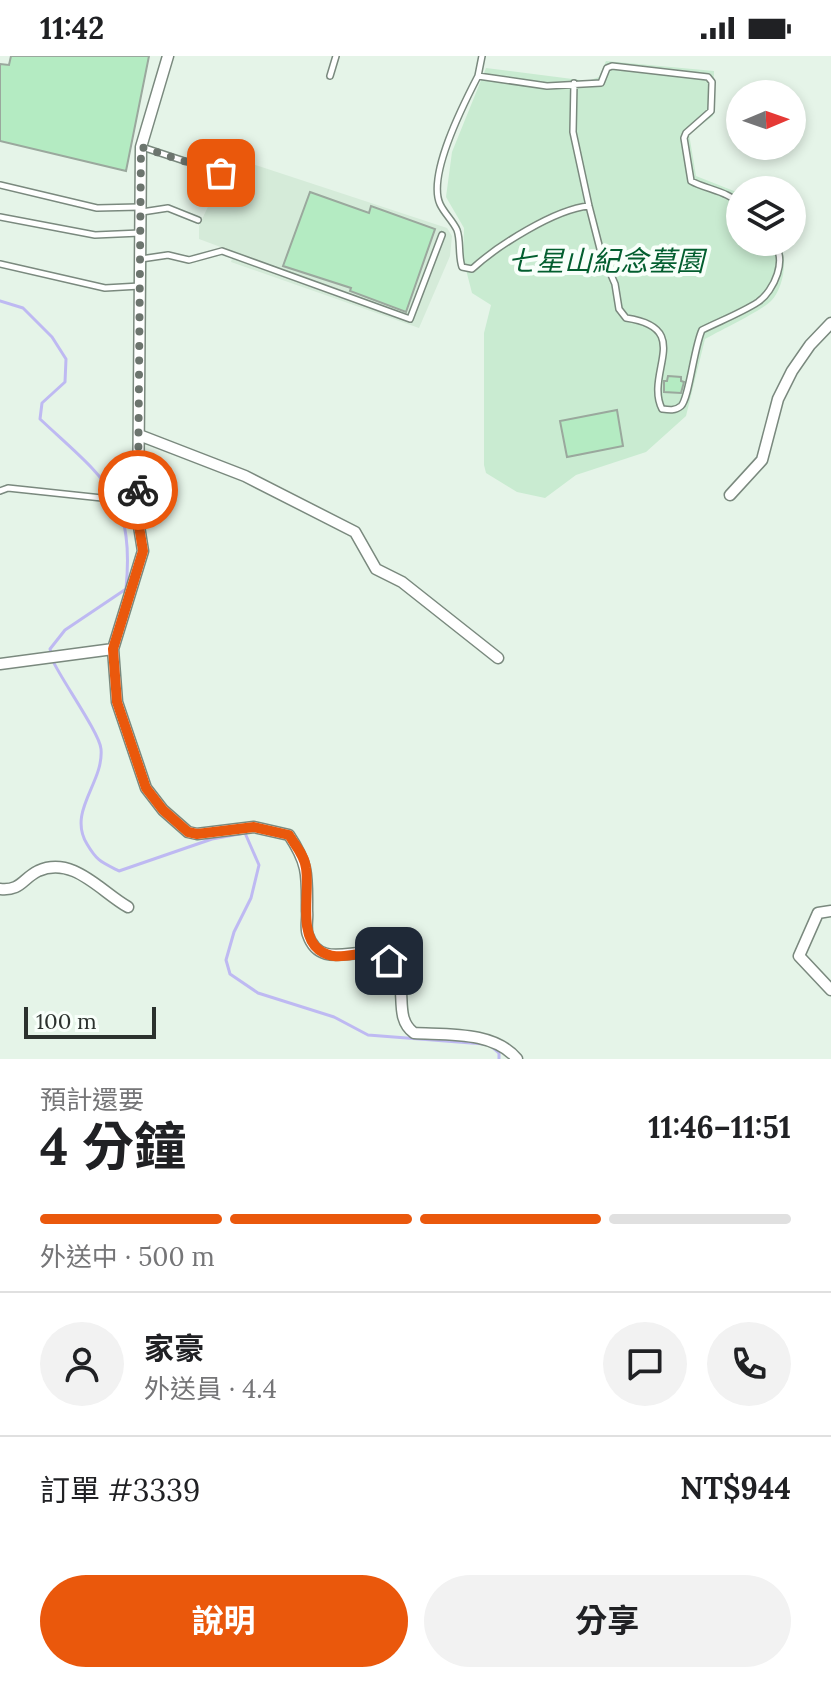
<!DOCTYPE html>
<html lang="zh-TW">
<meta charset="utf-8">
<style>
:root{--surface:#fff;--page:#f2f2f2;--text:#202124;--muted:#757577;--line:#e0e0e0;--accent:#ea580c}
body{margin:0;font-family:Lora,"Noto Sans TC",serif;background:var(--page);color:var(--text);height:100vh;display:flex;flex-direction:column;font-size:30px;white-space:nowrap}
*{box-sizing:border-box;margin:0}
p{font-size:26px;color:var(--muted)}
.icon{flex:none;width:44px;height:44px;fill:none;stroke:currentColor;stroke-width:2;stroke-linecap:round;stroke-linejoin:round}
.map{position:relative;height:1003px;overflow:hidden}
.panel{display:flex;flex-direction:column;background:var(--surface);flex:1}
.panel>*{flex:none}
.needle{width:52px;rotate:88deg}
.fabs{position:absolute;left:726px;top:24px;display:grid;gap:16px}
.fabs a{display:grid;place-items:center;width:80px;height:80px;border-radius:50%;background:var(--surface);box-shadow:0 4px 12px #0003;font-size:40px}
.scale{position:absolute;left:24px;bottom:20px;width:132px;box-sizing:border-box;padding-left:8px;border:4px solid #2b312d;border-top:0;font-size:22px;line-height:28px;white-space:nowrap;color:#2b312d;-webkit-text-stroke:6px #f8fffa;paint-order:stroke}
.pin{position:absolute;display:grid;place-items:center;width:68px;height:68px;color:#fff;margin:-34px;border-radius:16px;box-shadow:0 4px 12px #0006}
.courier{position:absolute;display:grid;place-items:center;width:80px;height:80px;margin:-40px;border:6px solid #ea580c;border-radius:50%;background:#fff;color:#222;box-shadow:0 2px 10px #0007}
.head em{font-style:normal;font-weight:700}
.head div{display:flex;flex-direction:column-reverse}
.head{display:flex;align-items:center;justify-content:space-between;height:136px;padding:0 40px}
h1{font-size:52px;font-weight:700;line-height:60px}
.bar{display:grid;grid-template-columns:repeat(4,1fr);gap:12px 8px;align-content:center;height:96px;padding:0 40px}
.bar i{height:10px;border-radius:6px;background:var(--line)}
.bar .current{background:var(--accent)}
.bar p{grid-column:span 4}
.line{display:flex;align-items:center;gap:20px;padding:0 40px;border-top:2px solid var(--line)}
.line div{flex:1}
.round{display:grid;place-items:center;flex:none;width:84px;height:84px;border-radius:42px;background:var(--page)}
.primary-button{display:flex;gap:16px;margin-top:auto;padding:16px 40px}
.primary-button a{flex:1;height:92px;border-radius:48px;background:var(--accent);color:#fff;font-size:32px;font-weight:700;line-height:92px;text-align:center}
.primary-button a+a{background:var(--page);color:var(--text)}
.status{display:flex;justify-content:space-between;align-items:center;height:56px;padding:0 40px;background:var(--surface);direction:ltr}
.status svg{height:22px;fill:currentColor}
.map>svg:first-child{display:block}
</style>
<div class="status"><b>11:42</b><svg viewBox="0 0 49 12"><path d="M0 12V9h3v3zM5 12V6h3v6zM10 12V3h3v9zM15 12V0h3v12zM26 1h20v11H26zM47 4h2v5h-2z"/></svg></div>
<div class="map">
<svg width="831" height="1003" viewBox="0 0 831 1003">
<rect width="100%" height="100%" fill="#e5f4e8"/>
<path fill="#d5ebd9" d="M231,101L447,172L452,180L450,200L419,272L231,206L234,196L199,183V170Z"/>
<path fill="#c9ebd1" d="M606,5L714,15L713,60L689,78L696,120L739,137L740,186H778C789,200 784,232 771,245C761,255 719,275 705,283L686,360L646,396L576,419L545,442L517,436L486,417L484,409V277L491,249L472,237L463,202L464,172L446,141L452,96L486,12L588,25L599,21Z"/>
<g fill="none" stroke-linecap="round" stroke-linejoin="round">
<path stroke="#beb9f2" stroke-width="3" d="M0,245L23,252L52,281L66,303L65,326L42,347L40,363C103,422 135,439 126,533L65,574L50,593L51,597
M53,605C61,623 100,678 101,693C104,727 67,755 87,788C97,805 101,806 119,815L212,783L245,777L259,809L251,842L234,876L226,904L230,918L258,937L334,961L368,979L484,988
M491,990L499,997V1003"/>
</g>
<path fill="#b4ebc2" stroke="#9aa89d" stroke-width="2" d="M11,0H149L126,115L0,85V8L9,9Z
M310,136L369,157L371,150L435,173L406,256L350,235L351,232L283,210Z
M668,320L681,321V325L684,326L681,337L664,336V325H667Z
M617,354L623,390L567,401L560,365Z"/>
<g fill="none" stroke-linecap="round" stroke-linejoin="round">
<defs>
<path id="lane" d="M482,0L478,20L547,30L601,27L607,12L612,10L708,21L712,26L711,55L686,77L684,82L691,125C705,133 731,136 740,149
M330,20L336,0
M478,20C464,47 427,119 440,148C444,157 453,165 457,174C461,185 458,199 462,211L472,213C497,190 555,153 589,150
M574,27L573,76L589,150L600,193L615,228L619,253L626,262C695,272 644,317 662,353C669,354 675,355 681,350C689,343 694,291 702,274C720,265 741,257 758,246C774,235 789,202 772,186
M142,91L221,117
M0,129L97,152L139,151
M142,156L168,152L198,164
M0,161L95,179L140,177
M141,203L168,199L189,204L222,195L410,263L442,179
M0,208L105,232L140,230
M0,435L8,432L102,442L138,417"/>
<path id="street" d="M168,0L141,91L138,464L143,495L113,593L117,646L146,732L163,754L188,776L197,778L254,771L289,779C309,809 307,820 307,855C308,863 305,872 308,879C321,917 361,886 384,901C415,921 389,959 414,977C448,979 494,975 517,1003
M139,379L245,420L355,476L376,513L402,526L498,602
M730,439L762,404L778,343L792,315L810,289L831,267
M0,608L113,593
M0,833C21,835 22,823 38,815C73,799 101,836 128,851
M831,855L818,857L799,900L831,934"/>
</defs>
<use href="#lane" stroke="#7a897e" stroke-width="8"/>
<use href="#street" stroke="#7a897e" stroke-width="13"/>
<use href="#lane" stroke="#fff" stroke-width="5"/>
<use href="#street" stroke="#fff" stroke-width="10"/>
</g>
<g fill="none" stroke-linecap="round" stroke-linejoin="round">
<path stroke="#6c756e" stroke-width="8" stroke-dasharray="0 14.4" d="M138,434L141,91L221,117"/>
<path stroke="#ea580c" stroke-width="10" d="M138,434V464L143,495L113,593L117,646L146,732L163,754L188,776L197,778L254,771L289,779C295,789 305,800 306,812C310,837 298,878 319,894C342,911 365,886 389,905"/>
</g>
<g text-anchor="middle" dominant-baseline="central" stroke-width="8" stroke-linejoin="round" paint-order="stroke">
<g font-size="28" font-style="italic" fill="#035e2f" stroke="#f8fffa">
<text x="606" y="205">七星山紀念墓園</text>
</g>
</g>
</svg>
<div class="fabs">
<a><svg class="needle" viewBox="-14 -14 28 28"><path d="M0-13l5 13h-10z" fill="#e53935"/><path d="M0 13l5-13h-10z" fill="#757577"/></svg></a>
<a><svg class="icon" aria-label="layers" viewBox="0 0 24 24"><path d="M12 4l9 5-9 5-9-5zM3 14l9 5 9-5"/></svg></a>
</div>
<div class="scale">100 m</div>
<div class="pin" style="left:221px;top:117px;background:#ea580c"><svg class="icon" aria-label="bag" viewBox="0 0 24 24"><path d="M5 8h14l-1 12H6zM9 8a3 3 0 0 1 6 0"/></svg></div>
<div class="pin" style="left:389px;top:905px;background:#1f2937"><svg class="icon" aria-label="home" viewBox="0 0 24 24"><path d="M3 11l9-7 9 7M6 9v11h12V9"/></svg></div>
<div class="courier" style="left:138px;top:434px"><svg class="icon" aria-label="bike" viewBox="0 0 24 24"><circle cx="6" cy="16" r="4"/><circle cx="18" cy="16" r="4"/><path d="M6 16l4-8h5l3 8M10 8l3 8H6M13 5h3"/></svg></div>
</div>
<section class="panel">
<div class="head"><div><h1>4 分鐘</h1><p>預計還要</p></div><em>11:46–11:51</em></div>
<div class="bar"><i class="current"></i><i class="current"></i><i class="current"></i><i></i><p>外送中 · 500 m</p></div>
<div class="line" style="height:144px"><a class="round"><svg class="icon" aria-label="person" viewBox="0 0 24 24"><circle cx="12" cy="8" r="4"/><path d="M4 21q1-7 8-7t8 7"/></svg></a><div><b>家豪</b><p>外送員 · 4.4</p></div><a class="round"><svg class="icon" aria-label="chat" viewBox="0 0 24 24"><path d="M4 5h16v11H9l-5 4z"/></svg></a><a class="round"><svg class="icon" aria-label="phone" viewBox="0 0 24 24"><path d="M5 4h4l2 5-3 2q2 4 5 5l2-3 5 2v4C11 20 4 13 5 4z"/></svg></a></div>
<div class="line" style="height:104px"><div>訂單 #3339</div><b>NT$944</b></div>
<div class="primary-button"><a>說明</a><a>分享</a></div>
</section>
